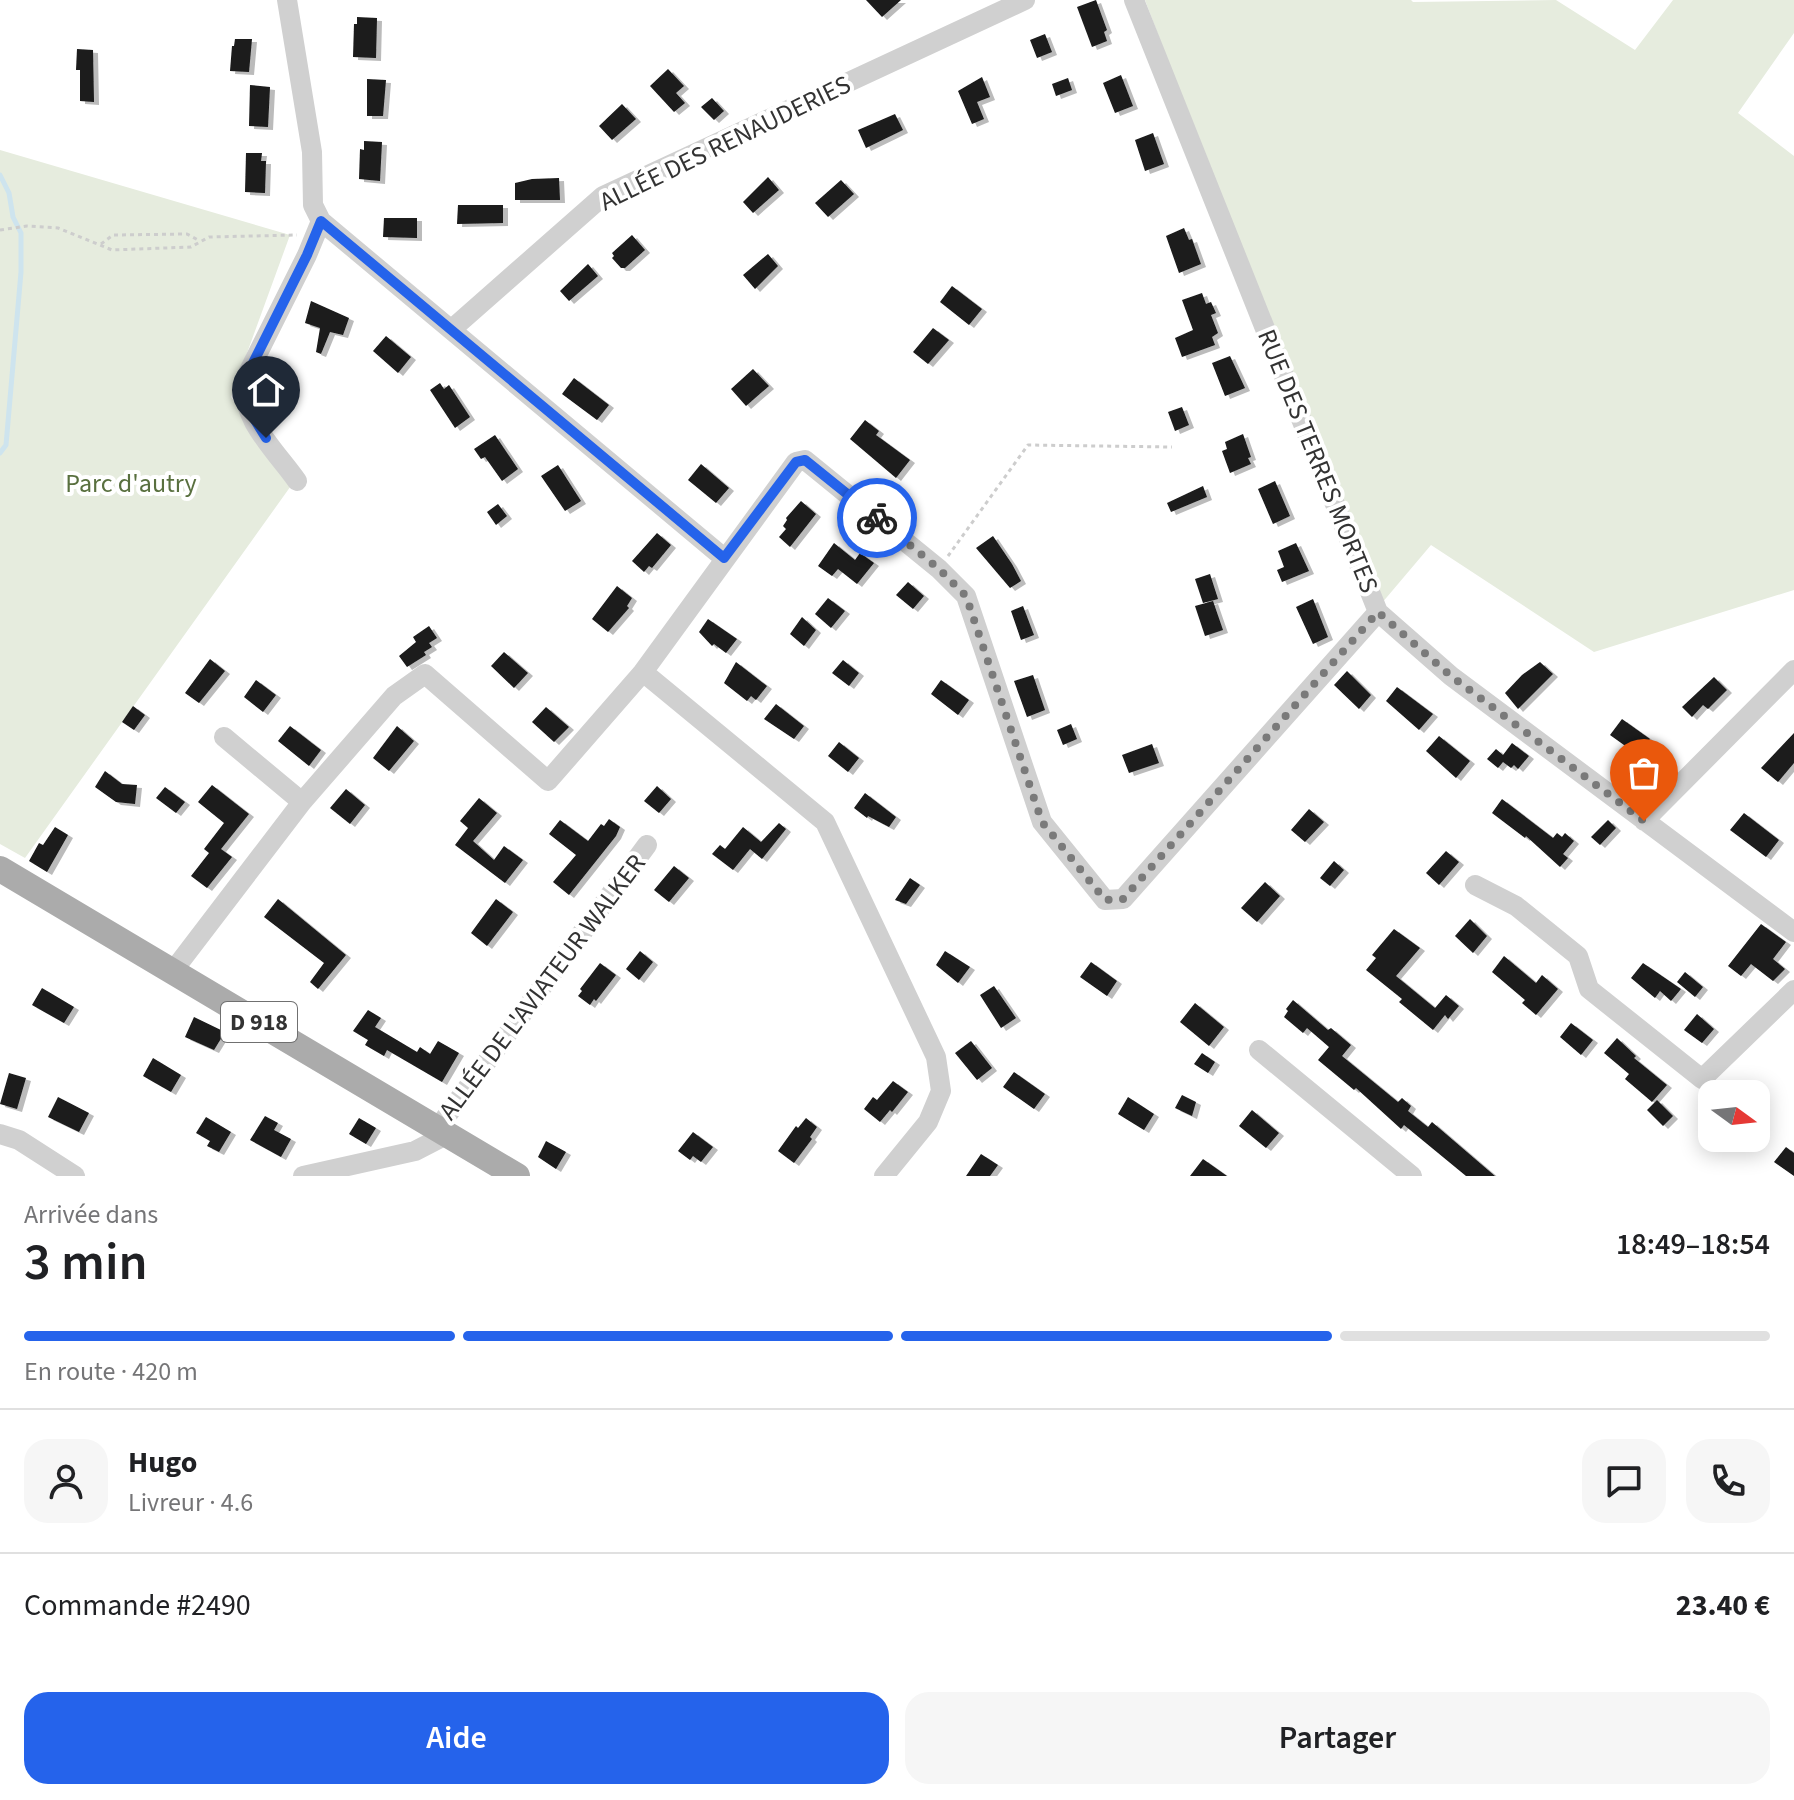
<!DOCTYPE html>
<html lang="fr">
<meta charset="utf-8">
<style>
:root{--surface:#fff;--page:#f6f6f6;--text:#202124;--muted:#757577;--line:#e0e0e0;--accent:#2563eb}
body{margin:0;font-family:"Source Sans 3",sans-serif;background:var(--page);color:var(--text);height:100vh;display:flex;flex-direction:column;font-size:30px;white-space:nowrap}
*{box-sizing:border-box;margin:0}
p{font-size:26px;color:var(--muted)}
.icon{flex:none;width:44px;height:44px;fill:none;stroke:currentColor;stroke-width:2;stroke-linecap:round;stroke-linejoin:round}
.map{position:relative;height:1176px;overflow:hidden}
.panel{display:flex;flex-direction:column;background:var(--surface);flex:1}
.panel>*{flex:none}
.needle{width:52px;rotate:105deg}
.fabs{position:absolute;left:1698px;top:1080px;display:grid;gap:16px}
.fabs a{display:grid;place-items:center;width:72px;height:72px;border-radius:16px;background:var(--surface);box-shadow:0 4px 20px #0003;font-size:40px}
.pin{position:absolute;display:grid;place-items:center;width:68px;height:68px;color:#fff;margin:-82px -34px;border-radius:50% 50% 50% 0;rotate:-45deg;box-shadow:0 0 8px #0007}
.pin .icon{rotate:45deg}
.courier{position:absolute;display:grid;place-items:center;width:80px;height:80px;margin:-40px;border:6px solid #2563eb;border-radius:50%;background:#fff;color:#222;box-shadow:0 2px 10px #0007}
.head em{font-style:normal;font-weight:600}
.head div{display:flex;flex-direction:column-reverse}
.head{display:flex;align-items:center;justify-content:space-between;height:136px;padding:0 24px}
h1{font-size:52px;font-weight:600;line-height:60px}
.bar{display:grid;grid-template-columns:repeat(4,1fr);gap:12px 8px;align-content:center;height:96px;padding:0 24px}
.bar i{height:10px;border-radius:6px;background:var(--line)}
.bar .selected{background:var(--accent)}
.bar p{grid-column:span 4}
.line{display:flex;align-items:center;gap:20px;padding:0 24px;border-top:2px solid var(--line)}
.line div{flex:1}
.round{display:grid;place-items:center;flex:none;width:84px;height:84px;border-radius:24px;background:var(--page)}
.cta{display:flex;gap:16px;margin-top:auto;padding:16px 24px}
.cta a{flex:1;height:92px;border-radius:24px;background:var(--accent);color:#fff;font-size:32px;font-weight:600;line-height:92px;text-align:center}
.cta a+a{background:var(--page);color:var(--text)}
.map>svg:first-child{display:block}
</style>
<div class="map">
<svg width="1794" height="1176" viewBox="0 0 1794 1176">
<defs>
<filter id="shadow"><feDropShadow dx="5" dy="3" stdDeviation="0" flood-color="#0004"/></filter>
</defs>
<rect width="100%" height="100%" fill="#fff"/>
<path fill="#e6ecde" d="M1145,0H1411L1413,2L1556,0L1635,50L1673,0H1794V33L1738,113L1794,156V590L1594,652L1431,545L1376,610Z
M0,150L290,235L231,397L293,483L25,858L0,844Z"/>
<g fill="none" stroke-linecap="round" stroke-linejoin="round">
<path stroke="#cee4ee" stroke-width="5" d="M0,175L9,193L13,217L21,233V272L6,445L0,453"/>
</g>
<path fill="#1a1a1a" filter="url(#shadow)" d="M866,0H901L882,17Z
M1096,0L1107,30L1104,32L1107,41L1092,47L1077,7Z
M357,17L377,18L376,58L353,57L354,24H357Z
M1045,34L1052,52L1037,58L1030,40Z
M235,39H252L249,72L230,71L232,46H234Z
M77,49L93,50L94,102L80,101V70H76Z
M668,69L684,86L676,93L685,103L674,112L650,86Z
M1121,75L1133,106L1115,113L1103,83Z
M982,77L990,97L977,102L984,119L972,124L958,91Z
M1068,78L1072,90L1056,96L1052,84Z
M367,79L386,80L383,116H367Z
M250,85L270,87L268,127L249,126Z
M712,98L724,111L714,120L701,107Z
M622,104L636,119L612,140L599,126Z
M895,114L903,130L866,148L858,130Z
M1153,133L1164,164L1145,171L1135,140Z
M364,141L382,142L380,181L359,179L360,149L364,150Z
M246,153H262L261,161H266L265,193L245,192Z
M768,177L779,190L753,213L743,202Z
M559,178L560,200H515V183L532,179Z
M841,180L854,194L828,217L815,203Z
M458,205H503V223L457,224Z
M384,218H417V238L383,237Z
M1184,228L1189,240L1192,239L1201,264L1179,273L1166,236Z
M632,235L645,250L625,268H621L612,258L614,256L612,253Z
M768,254L778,266L755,289L743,275Z
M588,264L598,276L569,301L560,291Z
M952,286L982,309L969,325L940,302Z
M1202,293L1206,304L1211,302L1216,313L1211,315L1218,333L1212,337L1215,345L1182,357L1175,338L1193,330L1182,300Z
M311,301L349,318L343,335L330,332L321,354L316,352L320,328L305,323Z
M933,328L949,340L928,364L913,352Z
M386,336L411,357L398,373L373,351Z
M1230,356L1245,388L1225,396L1212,363Z
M753,369L769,386L746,406L731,389Z
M574,378L609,405L597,420L562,394Z
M440,383L444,389L449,385L470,417L455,428L430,390Z
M1182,407L1189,425L1175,431L1168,412Z
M865,420L879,431L876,435L910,460L896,478L850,439Z
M1243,434L1251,457L1248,458L1251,464L1230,473L1222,451L1227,449L1225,442Z
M495,435L518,469L502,481L485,457L481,459L474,449Z
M701,464L729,488L716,503L688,480Z
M558,465L581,501L565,511L541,476Z
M1275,481L1290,516L1273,524L1258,489Z
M1203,486L1207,497L1171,512L1167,503Z
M801,501L816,514L790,547L779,537L786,529L783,526L787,520L786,518Z
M498,504L507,516L496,525L487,512Z
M657,533L671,545L652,568L649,566L644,572L632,561Z
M993,536L1012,564L1021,581L1010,588L976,548Z
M834,543L855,560L860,553L874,563L857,584L838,569L832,576L818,566Z
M1296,543L1309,571L1282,582L1277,570L1284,567L1278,551Z
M1210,574L1218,599L1203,603L1195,579Z
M908,582L924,596L913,609L896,595Z
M617,586L632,598L627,606L629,608L608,632L592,619Z
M828,598L845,611L831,628L815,614Z
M1313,599L1328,637L1313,644L1296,607Z
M1213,601L1223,630L1205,636L1195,606Z
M1023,606L1034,635L1021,640L1011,611Z
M802,617L816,630L804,646L790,634Z
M708,619L737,639L726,653L714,644L712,646L699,632Z
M429,626L437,638L429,643L432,647L424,652L426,655L407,667L399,656L416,642L413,637Z
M504,652L528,673L514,688L491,666Z
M210,659L225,671L199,703L185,693Z
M843,660L859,673L849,686L832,673Z
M736,662L767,686L756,700L751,696L747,701L724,683Z
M1540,662L1553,674L1518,709L1505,693L1522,675Z
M1347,671L1371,695L1359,709L1334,685Z
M1033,675L1045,710L1027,717L1014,681Z
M1714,677L1727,690L1708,709L1703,705L1692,717L1682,707Z
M256,680L276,695L263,712L244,697Z
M941,680L969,700L958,715L931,694Z
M1397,687L1433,714L1419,730L1386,701Z
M776,704L804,726L794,739L764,719Z
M133,706L145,715L134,730L122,722Z
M546,707L569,727L554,742L532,722Z
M1622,719L1650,739L1638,755L1610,735Z
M1071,724L1077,739L1063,745L1057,730Z
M290,726L321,750L309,766L278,741Z
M397,726L414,741L389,771L373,758Z
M1794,733V763L1778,782L1761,768Z
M1439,736L1470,761L1456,778L1426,751Z
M839,742L859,758L848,772L828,756Z
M1512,743L1529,756L1518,769L1514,765L1511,768L1503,762L1498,768L1487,759L1496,749L1503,755Z
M1152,744L1159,763L1129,773L1122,755Z
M105,771L122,784L137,785L135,804L116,802L95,787Z
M212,785L249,814L221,849L232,857L207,888L191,876L209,853L204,849L224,823L198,802Z
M657,786L671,799L659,813L644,801Z
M165,787L185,802L176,813L156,798Z
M346,789L365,805L350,824L330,808Z
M865,793L896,817L889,827L868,816L867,818L854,808Z
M479,798L497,813L473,841L494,860L504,846L523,860L505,883L455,845L468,828L460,821Z
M1502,799L1553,838L1557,833L1562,837L1565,833L1574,841L1563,854L1568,858L1560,867L1526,836L1525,838L1492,813Z
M1309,809L1324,822L1305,842L1291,830Z
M1744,813L1779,840L1766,857L1730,830Z
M609,819L620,827L616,836L569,895L553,882L576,855L549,834L560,820L588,841L601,824L604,826Z
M1608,820L1616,828L1600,845L1591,837Z
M779,823L786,829L762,859L750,849L733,870L712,854L720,845L725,849L743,827L761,842Z
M55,827L68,835L47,872L29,861L39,843L43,845Z
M1446,851L1459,862L1439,885L1426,873Z
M1334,861L1344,870L1330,886L1320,878Z
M674,866L689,878L669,902L654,890Z
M910,878L920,885L906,904L895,900Z
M1265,882L1280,896L1257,922L1241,908Z
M278,899L346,955L318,989L310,982L324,963L264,917Z
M496,899L513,912L487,946L471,933Z
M1470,919L1487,936L1473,953L1455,936Z
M1761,924L1786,942L1773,959L1785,969L1773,981L1751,964L1741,976L1728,966Z
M1394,929L1420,948L1396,976L1435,1008L1446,995L1459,1006L1448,1019L1445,1015L1433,1030L1399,1002L1402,999L1366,970L1376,958L1372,955Z
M640,951L653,962L639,980L626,969Z
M945,951L970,967L958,983L936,965Z
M1504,956L1536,983L1542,975L1558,989L1536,1015L1522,1003L1525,1000L1492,972Z
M1091,962L1117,981L1107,996L1080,977Z
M600,963L616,975L596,1001L594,999L590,1005L578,996L582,991L580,989Z
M1643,963L1681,989L1671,1001L1660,991L1655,998L1631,978Z
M1685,972L1703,987L1695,997L1677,982Z
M994,986L1016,1018L1001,1028L980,995Z
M42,988L74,1007L64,1023L32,1005Z
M1293,1000L1328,1030L1331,1028L1351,1045L1342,1056L1398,1102L1402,1098L1411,1106L1408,1111L1428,1127L1432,1122L1495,1176H1466L1404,1125L1401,1129L1356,1088L1354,1090L1318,1060L1329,1047L1307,1028L1303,1033L1284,1017L1288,1011L1286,1009Z
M1195,1003L1224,1027L1209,1046L1180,1022Z
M368,1010L381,1018L375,1027L417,1052L420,1047L430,1054L438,1041L459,1053L442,1082L387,1050L384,1056L365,1045L368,1040L353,1031Z
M1697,1014L1714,1029L1702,1043L1684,1030Z
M194,1017L225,1032L214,1050L185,1037Z
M1571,1023L1593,1040L1581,1055L1560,1037Z
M1617,1038L1636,1056L1634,1058L1667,1085L1652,1102L1625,1079L1629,1074L1604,1053Z
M971,1041L992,1068L977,1080L955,1053Z
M1202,1053L1215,1062L1208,1073L1194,1064Z
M153,1058L181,1075L171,1092L143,1076Z
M1014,1072L1045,1094L1034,1109L1003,1087Z
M9,1073L26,1078L17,1109L0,1104Z
M893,1081L908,1092L892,1112L890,1110L880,1122L864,1109L873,1097L877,1100Z
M1182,1095L1196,1102L1192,1116L1175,1108Z
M58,1097L89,1113L79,1132L48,1117Z
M1128,1097L1154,1114L1144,1130L1118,1114Z
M1657,1100L1673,1116L1663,1126L1647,1110Z
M1252,1110L1279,1133L1266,1148L1239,1126Z
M265,1116L278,1123L274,1130L291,1139L281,1157L250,1140Z
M206,1117L231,1132L219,1152L207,1146L210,1141L196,1133Z
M359,1118L376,1128L366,1144L349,1134Z
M806,1118L817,1127L810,1137L812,1139L794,1163L778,1151L796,1126L798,1128Z
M693,1132L713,1147L701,1162L693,1156L690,1160L678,1151Z
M546,1141L566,1152L556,1169L538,1157Z
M1786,1147L1794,1153V1176L1774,1162Z
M981,1154L998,1165L990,1176H966Z
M1203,1159L1227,1176H1190Z"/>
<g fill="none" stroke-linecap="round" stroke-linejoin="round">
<path stroke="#cdcdcd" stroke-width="3" stroke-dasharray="4 4" stroke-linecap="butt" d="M0,230L27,226L58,228L112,250L191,247L209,237L297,235
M101,244L113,235L187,234L200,241
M948,556L1028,445L1172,447"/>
<path stroke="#d0d0d0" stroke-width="20" d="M287,0L312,152L313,205L321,221L724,558
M1134,0L1378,612L1451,676L1794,932
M452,329L603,196L1025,0
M297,481C276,451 239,418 245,379L307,255L321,221
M224,737L302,802
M1644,821L1794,670
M1475,885L1516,906L1578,956L1589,989L1702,1079L1794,990
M173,971L302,802L394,696L425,674L548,781L643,672
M1259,1050L1412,1176
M437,1129L647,845
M0,1134L19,1140L75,1176
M303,1176L415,1151L446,1135
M884,1176L928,1122L941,1091L936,1057L825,822L643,672L796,462L805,460L939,569L966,596L1042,822L1105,900L1123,899L1378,612"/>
<path stroke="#ababab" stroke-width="26" d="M0,869L517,1176"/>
</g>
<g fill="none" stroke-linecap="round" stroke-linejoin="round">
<path stroke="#7a7a7a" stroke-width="8" stroke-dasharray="0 14.4" d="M877,518L939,569L966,596L1042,822L1105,900L1123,899L1378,612L1451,676L1644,821"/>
<path stroke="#2563eb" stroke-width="10" d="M266,438L244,402L245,379L307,255L321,221L724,558L796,462L805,460L877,518"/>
</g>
<g text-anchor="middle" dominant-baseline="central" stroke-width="8" stroke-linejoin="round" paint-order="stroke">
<rect fill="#fff" stroke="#707070" stroke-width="2" x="221" y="1002" width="76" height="40" rx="6"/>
<g font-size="24" font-weight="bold" fill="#333">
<text x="259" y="1022">D 918</text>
</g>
<g font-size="26" fill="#333" stroke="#fff">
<text transform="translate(725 143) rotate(-26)">ALLÉE DES RENAUDERIES</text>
<text transform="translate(1318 461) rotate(68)">RUE DES TERRES MORTES</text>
<text transform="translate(542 987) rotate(-53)">ALLÉE DE L'AVIATEUR WALKER</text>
</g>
<g font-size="26" fill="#59703f" stroke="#fff">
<text x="131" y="483">Parc d'autry</text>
</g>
</g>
</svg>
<div class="fabs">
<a><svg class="needle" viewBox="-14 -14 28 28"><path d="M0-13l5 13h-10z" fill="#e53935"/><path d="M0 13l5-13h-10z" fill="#757577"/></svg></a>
</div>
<div class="pin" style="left:1644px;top:821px;background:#ea580c"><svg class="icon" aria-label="bag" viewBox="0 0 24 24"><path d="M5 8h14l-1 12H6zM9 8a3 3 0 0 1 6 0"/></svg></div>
<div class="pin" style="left:266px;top:438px;background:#1f2937"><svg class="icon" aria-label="home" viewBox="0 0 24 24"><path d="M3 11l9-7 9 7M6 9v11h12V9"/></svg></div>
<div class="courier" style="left:877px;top:518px"><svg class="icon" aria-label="bike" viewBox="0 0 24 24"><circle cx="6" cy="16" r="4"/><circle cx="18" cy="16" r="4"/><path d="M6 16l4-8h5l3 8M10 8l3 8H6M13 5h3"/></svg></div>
</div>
<section class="panel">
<div class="head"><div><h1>3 min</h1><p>Arrivée dans</p></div><em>18:49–18:54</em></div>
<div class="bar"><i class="selected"></i><i class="selected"></i><i class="selected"></i><i></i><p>En route · 420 m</p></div>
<div class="line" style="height:144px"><a class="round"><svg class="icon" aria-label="person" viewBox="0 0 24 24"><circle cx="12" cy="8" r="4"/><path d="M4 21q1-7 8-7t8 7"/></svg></a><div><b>Hugo</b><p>Livreur · 4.6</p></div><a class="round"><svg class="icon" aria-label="chat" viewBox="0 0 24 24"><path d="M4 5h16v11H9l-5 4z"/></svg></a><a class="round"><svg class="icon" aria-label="phone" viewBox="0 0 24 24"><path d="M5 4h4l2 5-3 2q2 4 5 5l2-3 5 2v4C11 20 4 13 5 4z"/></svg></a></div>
<div class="line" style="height:104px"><div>Commande #2490</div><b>23.40 €</b></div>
<div class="cta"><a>Aide</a><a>Partager</a></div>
</section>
